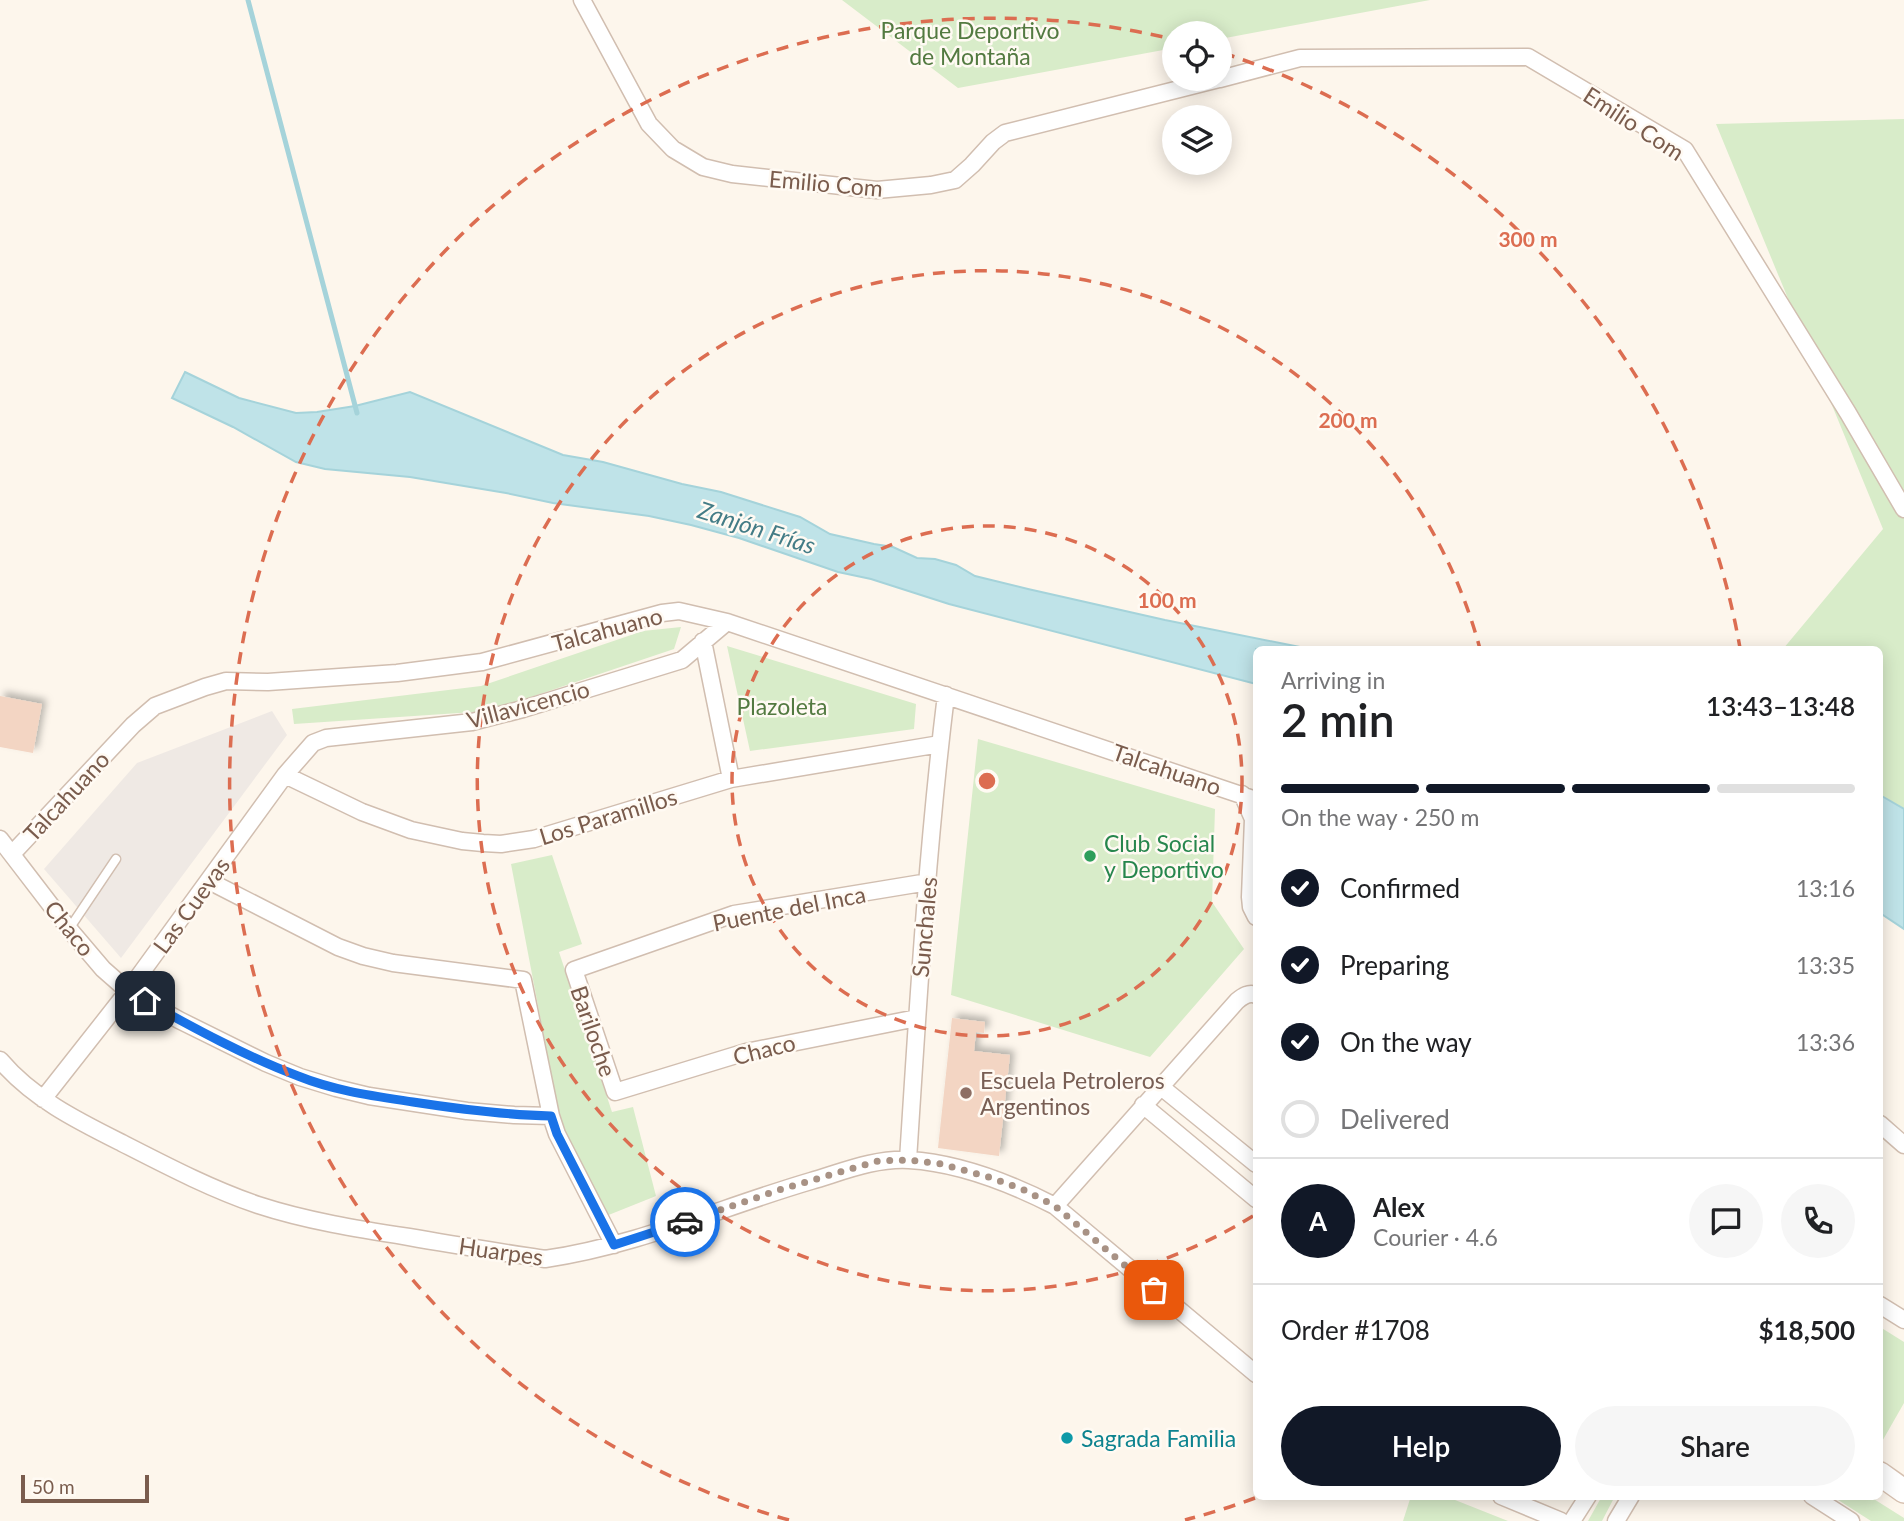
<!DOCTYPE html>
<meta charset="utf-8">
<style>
:root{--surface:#fff;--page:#f6f6f6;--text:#202124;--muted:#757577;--line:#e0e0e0;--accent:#111827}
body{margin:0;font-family:Lato,sans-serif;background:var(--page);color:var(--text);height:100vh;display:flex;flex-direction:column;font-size:26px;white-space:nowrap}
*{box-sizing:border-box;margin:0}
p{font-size:23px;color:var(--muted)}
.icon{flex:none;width:38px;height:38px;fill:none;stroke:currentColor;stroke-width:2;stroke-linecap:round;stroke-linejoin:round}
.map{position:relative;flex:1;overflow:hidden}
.side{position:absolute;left:1253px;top:646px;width:630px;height:854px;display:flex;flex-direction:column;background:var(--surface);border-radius:10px;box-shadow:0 4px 18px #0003}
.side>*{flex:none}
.tools{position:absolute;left:1162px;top:21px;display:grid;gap:14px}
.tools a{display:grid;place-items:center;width:70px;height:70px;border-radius:50%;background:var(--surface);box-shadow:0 4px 18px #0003;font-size:35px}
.scale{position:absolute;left:21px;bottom:18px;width:128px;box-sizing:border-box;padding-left:7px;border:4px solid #7a5c4d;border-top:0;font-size:19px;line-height:24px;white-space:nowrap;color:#7a5c4d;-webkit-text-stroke:5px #fffaf3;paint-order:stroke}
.pin{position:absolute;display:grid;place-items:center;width:60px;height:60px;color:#fff;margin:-30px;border-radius:14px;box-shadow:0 4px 10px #0006}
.courier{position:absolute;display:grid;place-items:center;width:70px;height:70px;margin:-35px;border:5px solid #1a73e8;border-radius:50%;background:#fff;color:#222;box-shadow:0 2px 9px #0007}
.head em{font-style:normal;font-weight:600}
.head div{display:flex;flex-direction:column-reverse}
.head{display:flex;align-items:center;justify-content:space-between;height:119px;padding:0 28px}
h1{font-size:46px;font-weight:600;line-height:52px}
.bar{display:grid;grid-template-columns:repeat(4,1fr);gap:10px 7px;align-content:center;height:84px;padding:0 28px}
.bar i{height:9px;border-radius:5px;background:var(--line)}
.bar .on{background:var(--accent)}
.bar p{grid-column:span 4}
.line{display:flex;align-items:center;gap:18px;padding:0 28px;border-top:2px solid var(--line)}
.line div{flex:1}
.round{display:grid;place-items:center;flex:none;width:74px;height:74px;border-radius:37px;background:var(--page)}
ol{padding:0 28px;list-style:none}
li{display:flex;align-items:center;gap:21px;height:77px}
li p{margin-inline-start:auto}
li .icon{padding:7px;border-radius:50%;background:var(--accent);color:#fff;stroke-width:4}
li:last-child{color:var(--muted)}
li i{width:38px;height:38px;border:4px solid var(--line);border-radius:50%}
.button{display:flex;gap:14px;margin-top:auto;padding:14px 28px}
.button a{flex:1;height:80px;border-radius:42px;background:var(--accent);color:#fff;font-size:28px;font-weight:600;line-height:80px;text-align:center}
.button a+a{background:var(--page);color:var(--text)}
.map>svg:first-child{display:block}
</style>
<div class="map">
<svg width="1904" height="1521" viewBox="0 0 1904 1521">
<defs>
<filter id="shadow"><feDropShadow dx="4.5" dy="-4.5" stdDeviation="3.5" flood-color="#0004"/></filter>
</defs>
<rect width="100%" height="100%" fill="#fdf6ec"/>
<path fill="#efe9e4" d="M272,711L287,735L121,958L44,869L137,763Z"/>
<path fill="#d8ecc9" d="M842,0H1430L1220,39V33H1174V48L958,88Z
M1904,119V809L1880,795V649H1783L1883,529L1716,124Z
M681,627L674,649L489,711L294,724L292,709L481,686L643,631Z
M727,646L916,704L914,729L750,751Z
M978,739L1215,809L1212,902L1244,949L1150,1057L951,995Z
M552,855L582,944L559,952L612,1112L633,1107L656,1196L606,1216L560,1121L511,864Z
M1880,1327L1904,1342V1403L1880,1445Z
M1411,1496H1445L1508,1521H1403Z
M1602,1496H1615L1602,1521H1588Z
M1832,1496H1869L1904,1518V1521H1871Z"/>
<path fill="#bfe3e8" stroke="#a5d3da" stroke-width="2" d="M185,372L239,398L296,413L317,412L355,406L410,392L563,455L603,462L682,484L721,492L800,517L830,534L874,544L893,547L917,558L935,559L956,565L975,576L1028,589L1165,620L1310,649H1256V684L949,604L871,579L838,572L739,538L691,525L649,516L553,503L506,493L410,477L325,469L296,462L233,427L172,398Z
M1880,795L1904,809V929L1880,913Z"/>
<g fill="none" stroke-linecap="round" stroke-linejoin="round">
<path stroke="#a5d3da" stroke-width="5" d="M248,0L357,413"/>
</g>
<path fill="#f3d5c3" filter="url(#shadow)" d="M0,696L42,704L33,753L0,747Z
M952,1018L985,1022L984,1033L976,1032L974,1051L1010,1055L999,1156L938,1148Z"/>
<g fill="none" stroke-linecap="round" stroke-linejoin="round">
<defs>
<path id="lane" d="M69,929L116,859"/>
<path id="street" d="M582,0L649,124L673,149L703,167L732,174L877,190L931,185L955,180L972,165L993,142L1005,133L1219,79
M1220,79L1300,58L1528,57L1685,150L1848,413L1904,509
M703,641L731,779
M285,775L362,812L411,830L462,841L483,843L501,844L534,839L731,779L940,744
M1242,794L1253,819L1250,897L1251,907L1256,917
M0,839L69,929L103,969L128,991L179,1020L266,1063L300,1077L336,1088L369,1096L467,1111L514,1115L551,1116
M12,854L133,725L155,706L205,687L226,681L268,682L397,673L482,662L662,613L679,611L727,622L1256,800
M209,881L338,947L363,956L393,963L523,980L551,1116L557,1134L614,1245
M917,1018L746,1052L615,1092L574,970L734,914L928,882
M0,1060C33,1099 78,1121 122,1143C167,1166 211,1189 258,1205C307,1221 358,1229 409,1237C454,1245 500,1252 545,1259C636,1246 722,1207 811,1181C842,1172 875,1158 909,1160C960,1163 1010,1183 1055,1206L1256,1374
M1160,1086L1256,1164
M43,1099L128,991L285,775L313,743L326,738L472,722L523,709L682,660L727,622
M1143,1105L1256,1199
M1880,1124L1904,1145
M908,1160C918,1005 927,849 946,695
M1055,1206L1237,1001C1243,996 1249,992 1256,995
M1880,1305L1904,1320
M1501,1496L1561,1521
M1812,1496L1851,1521
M1572,1521L1588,1496
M1616,1521L1631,1496"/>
<path id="secondary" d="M1880,1474L1904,1491"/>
</defs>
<use href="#lane" stroke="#d1beb0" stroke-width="11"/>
<use href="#street" stroke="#d1beb0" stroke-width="19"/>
<use href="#secondary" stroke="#d6c0b0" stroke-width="26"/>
<use href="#lane" stroke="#fff" stroke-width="8"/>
<use href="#street" stroke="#fff" stroke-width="16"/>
<use href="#secondary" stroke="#fff" stroke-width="23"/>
</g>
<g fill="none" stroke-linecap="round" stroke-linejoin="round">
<path stroke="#a89285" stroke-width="7" stroke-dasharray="0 12.6" d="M685,1222L782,1189L878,1161L908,1160L941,1164L992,1178L1024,1190L1055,1206L1154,1290"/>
<path stroke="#1a73e8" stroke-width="9" d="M145,1001C194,1028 245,1056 298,1076C335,1091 374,1096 413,1102C459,1109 504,1115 551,1116L557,1134L614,1245L685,1222"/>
</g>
<g fill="none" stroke="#dc6d51" stroke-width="3.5" stroke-dasharray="12 9">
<circle cx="987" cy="781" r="255"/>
<path d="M1253 1216A510 510 0 1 1 1480 649"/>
<path d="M1255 1498A765 765 0 0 1 1185 1520M789 1520A765 765 0 0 1 1172 39M1223 53A765 765 0 0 1 1740 648"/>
</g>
<circle fill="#2e9e5b" stroke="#fffaf3" stroke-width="2.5" cx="1090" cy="856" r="7"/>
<circle fill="#8d6e63" stroke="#fffaf3" stroke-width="2.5" cx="966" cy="1093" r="7"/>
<circle fill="#0f9aa8" stroke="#fffaf3" stroke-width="2.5" cx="1067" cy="1438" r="7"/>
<g text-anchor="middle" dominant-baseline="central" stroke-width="5" stroke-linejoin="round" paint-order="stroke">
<g font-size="23" fill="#537a41" stroke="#fffaf3">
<text x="970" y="30">Parque Deportivo<tspan x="970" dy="26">de Montaña</tspan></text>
<text x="782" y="706">Plazoleta</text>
</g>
<g font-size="23" fill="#7a5c4d" stroke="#fffaf3">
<text transform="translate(1634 123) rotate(33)">Emilio Com</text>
<text transform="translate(826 183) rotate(5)">Emilio Com</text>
<text transform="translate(607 629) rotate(-15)">Talcahuano</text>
<text transform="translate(528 704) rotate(-15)">Villavicencio</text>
<text transform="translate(1167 769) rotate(19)">Talcahuano</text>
<text transform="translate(66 796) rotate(-47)">Talcahuano</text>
<text transform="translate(608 816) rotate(-17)">Los Paramillos</text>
<text transform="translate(191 905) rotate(-54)">Las Cuevas</text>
<text transform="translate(789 908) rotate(-11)">Puente del Inca</text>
<text transform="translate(924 927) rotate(-85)">Sunchales</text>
<text transform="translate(70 928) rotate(51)">Chaco</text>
<text transform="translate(594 1031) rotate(71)">Bariloche</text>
<text transform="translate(764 1049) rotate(-14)">Chaco</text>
<text transform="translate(501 1251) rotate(8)">Huarpes</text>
</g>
<g font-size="23" fill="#27864d" stroke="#fffaf3" text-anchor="start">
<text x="1104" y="843">Club Social<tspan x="1104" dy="26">y Deportivo</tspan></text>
</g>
<g font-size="23" fill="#785e54" stroke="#fffaf3" text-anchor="start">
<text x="980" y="1080">Escuela Petroleros<tspan x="980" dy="26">Argentinos</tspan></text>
</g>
<g font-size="23" fill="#0d838f" stroke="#fffaf3" text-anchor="start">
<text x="1081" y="1438">Sagrada Familia</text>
</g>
<g font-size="24" font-style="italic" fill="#437c86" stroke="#fffaf3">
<text transform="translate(757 527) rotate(18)">Zanjón Frías</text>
</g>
</g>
<circle cx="987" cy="781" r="10" fill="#dc6d51" stroke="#fffaf3" stroke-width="3.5"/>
<g font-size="21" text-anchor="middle" font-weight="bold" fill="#dc6d51" stroke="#fffaf3" stroke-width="5" stroke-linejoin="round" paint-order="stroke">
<text x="1528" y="247">300 m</text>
<text x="1348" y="428">200 m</text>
<text x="1167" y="608">100 m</text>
</g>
</svg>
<div class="tools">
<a><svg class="icon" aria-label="locate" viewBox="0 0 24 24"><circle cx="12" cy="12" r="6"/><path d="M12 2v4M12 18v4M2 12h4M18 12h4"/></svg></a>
<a><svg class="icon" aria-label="layers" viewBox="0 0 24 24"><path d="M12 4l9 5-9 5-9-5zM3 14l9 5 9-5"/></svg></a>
</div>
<div class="scale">50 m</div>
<div class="pin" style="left:1154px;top:1290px;background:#ea580c"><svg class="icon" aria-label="bag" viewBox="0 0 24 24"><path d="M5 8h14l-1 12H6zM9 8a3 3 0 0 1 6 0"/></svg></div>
<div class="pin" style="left:145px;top:1001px;background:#1f2937"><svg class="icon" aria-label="home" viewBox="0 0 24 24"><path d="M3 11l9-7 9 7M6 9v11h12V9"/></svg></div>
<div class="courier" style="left:685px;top:1222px"><svg class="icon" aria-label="car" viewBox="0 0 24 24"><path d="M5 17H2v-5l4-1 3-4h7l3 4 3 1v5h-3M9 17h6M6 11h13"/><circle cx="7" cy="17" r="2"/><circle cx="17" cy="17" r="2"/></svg></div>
<section class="side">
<div class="head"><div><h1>2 min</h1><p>Arriving in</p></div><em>13:43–13:48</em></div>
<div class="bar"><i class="on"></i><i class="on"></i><i class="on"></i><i></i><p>On the way · 250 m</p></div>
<ol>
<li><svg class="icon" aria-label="check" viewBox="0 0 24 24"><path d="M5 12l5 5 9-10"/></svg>Confirmed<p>13:16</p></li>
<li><svg class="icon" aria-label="check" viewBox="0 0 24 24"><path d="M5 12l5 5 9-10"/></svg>Preparing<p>13:35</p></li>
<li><svg class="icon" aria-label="check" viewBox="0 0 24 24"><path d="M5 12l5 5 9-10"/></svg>On the way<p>13:36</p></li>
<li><i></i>Delivered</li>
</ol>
<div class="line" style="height:126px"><b class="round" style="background:var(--accent);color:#fff">A</b><div><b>Alex</b><p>Courier · 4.6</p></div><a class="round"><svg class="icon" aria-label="chat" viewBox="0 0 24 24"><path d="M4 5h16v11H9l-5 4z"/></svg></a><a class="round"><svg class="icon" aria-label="phone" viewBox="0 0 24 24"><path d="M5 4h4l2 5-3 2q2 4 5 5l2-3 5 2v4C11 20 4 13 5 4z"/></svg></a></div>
<div class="line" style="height:91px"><div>Order #1708</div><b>$18,500</b></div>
<div class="button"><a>Help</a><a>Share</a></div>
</section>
</div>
